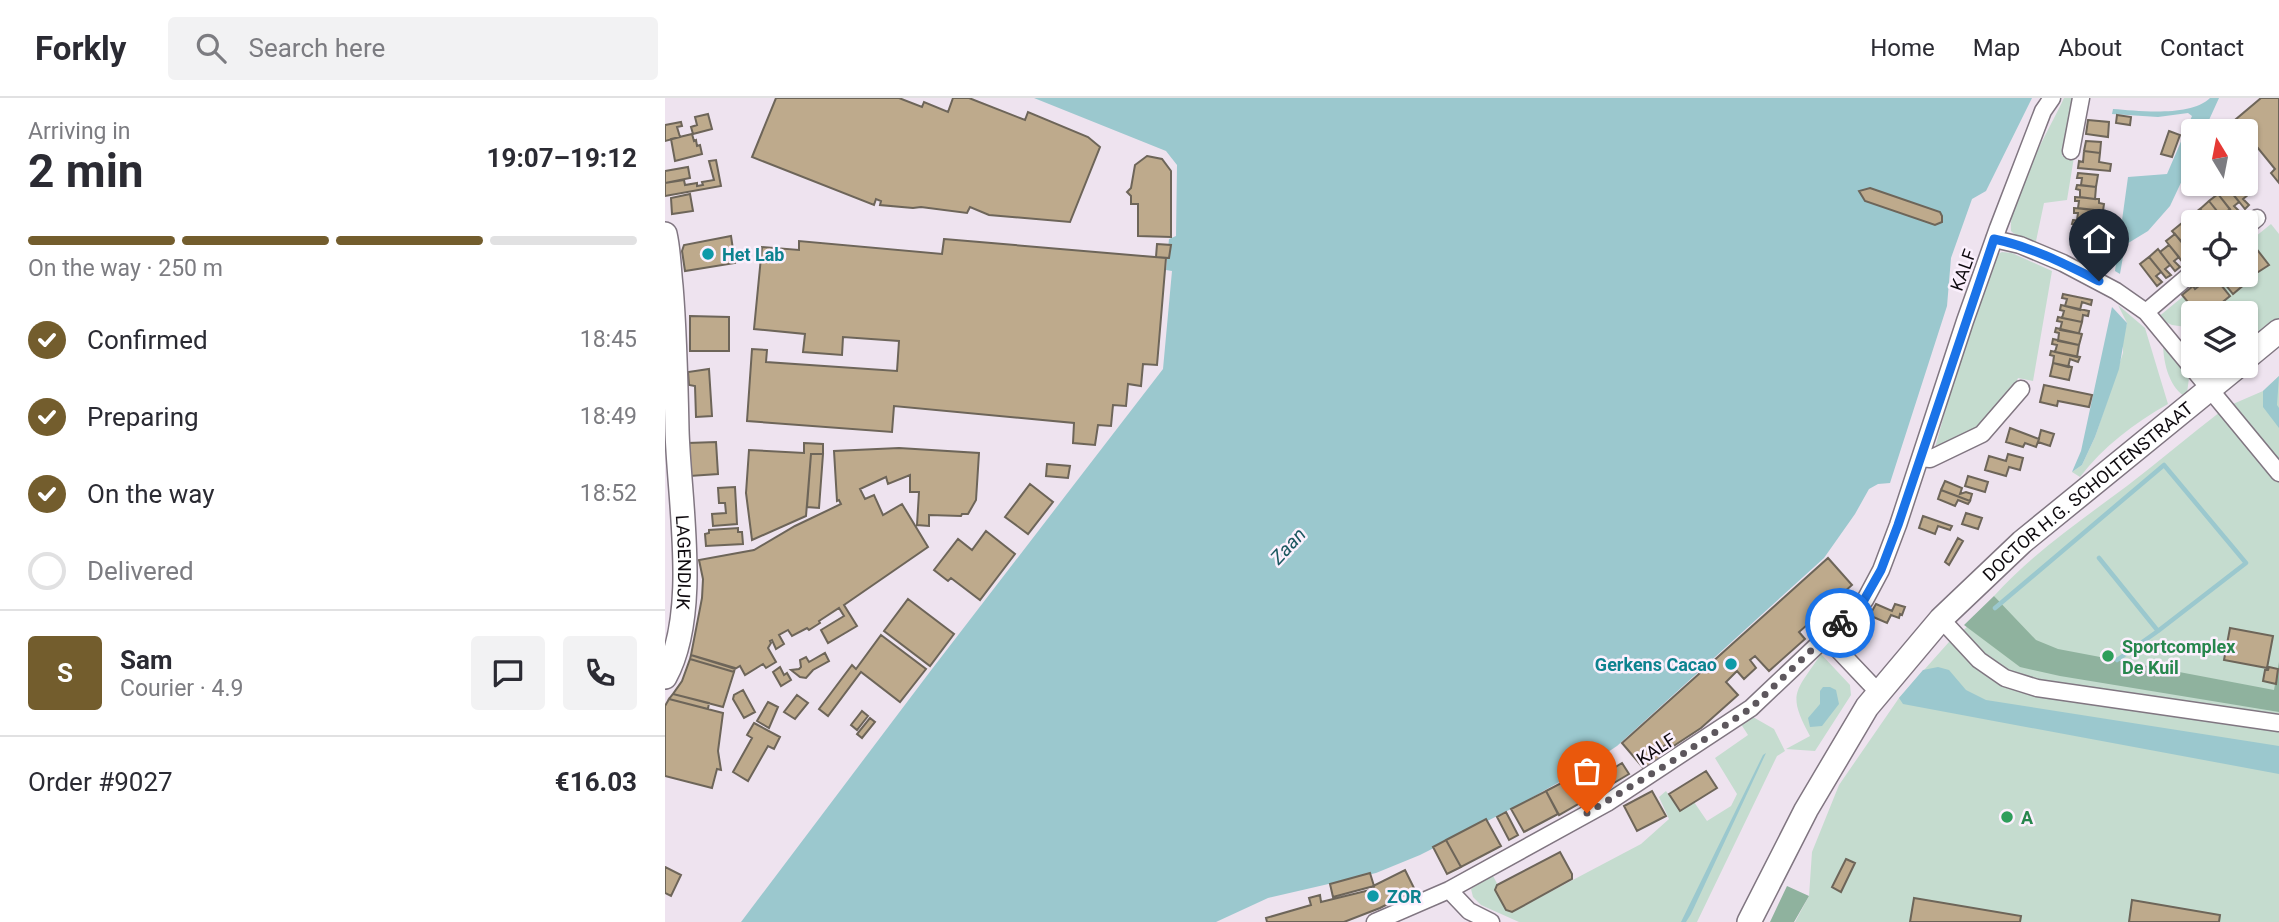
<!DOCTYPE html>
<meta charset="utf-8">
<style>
:root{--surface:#fff;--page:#f2f2f3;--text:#2b2b33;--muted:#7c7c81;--line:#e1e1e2;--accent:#735d2d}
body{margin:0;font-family:Roboto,sans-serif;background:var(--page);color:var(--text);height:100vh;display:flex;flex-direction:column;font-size:26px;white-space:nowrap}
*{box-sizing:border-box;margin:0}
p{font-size:23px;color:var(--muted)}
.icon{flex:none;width:38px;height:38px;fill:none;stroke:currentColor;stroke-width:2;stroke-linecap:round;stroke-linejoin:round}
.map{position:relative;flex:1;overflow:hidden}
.panel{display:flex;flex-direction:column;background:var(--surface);width:665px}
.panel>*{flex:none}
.needle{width:46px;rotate:350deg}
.controls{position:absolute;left:1516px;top:21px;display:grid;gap:14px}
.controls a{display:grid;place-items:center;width:77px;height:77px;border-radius:7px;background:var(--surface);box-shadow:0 2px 5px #0004;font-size:35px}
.pin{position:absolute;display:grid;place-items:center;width:60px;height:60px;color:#fff;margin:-72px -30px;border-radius:50% 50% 50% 0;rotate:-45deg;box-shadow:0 0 7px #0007}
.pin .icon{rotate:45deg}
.courier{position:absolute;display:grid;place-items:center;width:70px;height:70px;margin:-35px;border:5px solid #1a73e8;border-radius:50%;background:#fff;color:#222;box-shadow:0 2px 9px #0007}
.head em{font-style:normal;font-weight:700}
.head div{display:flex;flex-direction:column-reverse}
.head{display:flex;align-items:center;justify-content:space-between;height:119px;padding:0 28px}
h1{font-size:46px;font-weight:700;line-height:52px}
.bar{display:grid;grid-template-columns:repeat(4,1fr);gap:10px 7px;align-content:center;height:84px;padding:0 28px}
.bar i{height:9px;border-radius:5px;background:var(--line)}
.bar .on{background:var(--accent)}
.bar p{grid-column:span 4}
.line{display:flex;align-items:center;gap:18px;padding:0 28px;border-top:2px solid var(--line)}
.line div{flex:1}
.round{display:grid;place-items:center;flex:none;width:74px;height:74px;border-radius:7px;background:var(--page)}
ol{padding:0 28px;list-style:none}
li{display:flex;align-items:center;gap:21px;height:77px}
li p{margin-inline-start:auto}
li .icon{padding:7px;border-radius:50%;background:var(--accent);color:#fff;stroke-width:4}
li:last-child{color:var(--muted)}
li i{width:38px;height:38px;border:4px solid var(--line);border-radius:50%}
header{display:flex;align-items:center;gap:42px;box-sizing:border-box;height:98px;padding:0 35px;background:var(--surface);border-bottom:2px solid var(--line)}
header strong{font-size:33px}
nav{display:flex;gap:38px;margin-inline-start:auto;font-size:24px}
.search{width:490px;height:63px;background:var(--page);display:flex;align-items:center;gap:18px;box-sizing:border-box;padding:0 24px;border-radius:7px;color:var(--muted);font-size:26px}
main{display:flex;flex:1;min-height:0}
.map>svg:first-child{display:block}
</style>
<header>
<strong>Forkly</strong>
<div class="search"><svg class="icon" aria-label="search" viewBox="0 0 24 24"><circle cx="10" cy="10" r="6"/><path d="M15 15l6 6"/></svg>Search here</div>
<nav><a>Home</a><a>Map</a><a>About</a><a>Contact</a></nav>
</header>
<main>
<section class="panel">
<div class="head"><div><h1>2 min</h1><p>Arriving in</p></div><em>19:07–19:12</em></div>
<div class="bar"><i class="on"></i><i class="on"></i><i class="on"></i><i></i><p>On the way · 250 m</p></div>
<ol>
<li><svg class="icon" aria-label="check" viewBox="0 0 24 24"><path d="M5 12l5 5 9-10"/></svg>Confirmed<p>18:45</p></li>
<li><svg class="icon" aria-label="check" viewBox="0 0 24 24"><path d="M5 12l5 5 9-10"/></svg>Preparing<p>18:49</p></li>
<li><svg class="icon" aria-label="check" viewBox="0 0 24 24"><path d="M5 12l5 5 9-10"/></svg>On the way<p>18:52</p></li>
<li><i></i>Delivered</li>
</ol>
<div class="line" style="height:126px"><b class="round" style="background:var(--accent);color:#fff">S</b><div><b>Sam</b><p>Courier · 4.9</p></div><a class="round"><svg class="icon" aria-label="chat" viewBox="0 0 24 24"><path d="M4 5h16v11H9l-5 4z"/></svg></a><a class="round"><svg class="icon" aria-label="phone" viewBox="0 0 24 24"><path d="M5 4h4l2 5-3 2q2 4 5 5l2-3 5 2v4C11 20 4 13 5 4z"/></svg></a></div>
<div class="line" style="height:91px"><div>Order #9027</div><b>€16.03</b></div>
</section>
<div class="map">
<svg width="1614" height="824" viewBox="0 0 1614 824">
<rect width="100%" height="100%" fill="#eee3ef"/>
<path fill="#c5dccf" d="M1399,0H1408L1397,58L1409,59L1402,102L1379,105L1370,148L1354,140L1346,133C1343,102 1385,30 1399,0Z
M1606,126L1614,136V224L1580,251V215H1528V230L1507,227L1492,220L1544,177H1580V147Z
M1337,154L1347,155L1387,173L1368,283L1353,280L1346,295L1320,328L1268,357L1290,277L1331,157Z
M1453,207L1480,230L1503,306C1468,326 1439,348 1415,379L1407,374L1417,367L1430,339L1458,255V240L1462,225Z
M1498,244L1524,280L1522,295L1519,298C1503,287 1498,262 1498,244Z
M1614,278V824H1130L1144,798L1147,754L1174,687L1234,600L1284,544L1333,503L1329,498C1368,455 1415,423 1462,388C1493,364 1524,338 1555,314L1559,318L1571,310L1568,306L1598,293Z
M1156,556L1185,587L1186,597L1150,653L1121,651L1145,638C1122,595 1130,595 1156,556Z
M1088,619L1109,631L1120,653L1112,658L1032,824H854L816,807L808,799L806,791L827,776L847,814L976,746L1004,721L994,699L1001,693L1015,713L1029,704L1042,723L1066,708L1072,696L1050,660L1083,637L1074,623Z"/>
<path fill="#8fb29e" d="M1329,498L1371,542L1393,551L1609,592L1614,564V614L1395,578L1355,569L1299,527Z
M1122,788L1144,798L1129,824H1105Z"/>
<path fill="#9bc8ce" d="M369,0H1367L1321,93L1307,101L1286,160L1282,208L1225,385L1213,386L1204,391L1190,416L1159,460L952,648L919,670L852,708L755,757L711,775L603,800L551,824H76L267,571L498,271L507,173L501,172L504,141L511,138L512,67L501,53Z
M1545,0H1554L1539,33H1528V59L1505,108L1483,133L1460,147L1455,176L1450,173L1463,79L1502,76L1527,18L1523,15L1493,19L1447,16L1448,11C1475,13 1525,19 1545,0Z
M1447,209L1462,225L1454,271L1430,339L1417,367L1407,374L1416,353Z
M1614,278L1612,307L1614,310V330L1598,309V293Z
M1273,569L1284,572L1301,592L1321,602L1614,648V676L1238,606L1234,600L1258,572Z
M1158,589H1165L1171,592L1174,606L1157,628L1145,629L1143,620L1155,606V593Z
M1101,655L1026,816L1021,824H1016L1098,657Z"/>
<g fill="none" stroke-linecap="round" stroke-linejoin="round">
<path stroke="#9bc8ce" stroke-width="4.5" d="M1434,460L1493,533L1452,562
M1330,510L1499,367L1581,465L1493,533"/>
</g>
<path fill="#beaa8c" stroke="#6d6559" stroke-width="2" d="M111,0H234L257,9L259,4L283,14L288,0H304L360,22L363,14L423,39L435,49L405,124L324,117L305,109L302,115L256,109L248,110L215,107L216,103L211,101L209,107L87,59Z
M1596,0H1614V85L1606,75L1610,71L1570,22Z
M43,16L47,31L28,36L26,29L32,27L30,19Z
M1452,17L1466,19L1465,27L1451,25Z
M1423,22L1444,24L1443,39L1421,36Z
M16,24L17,28L12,29L15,39L0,43V27Z
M1504,33L1515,37L1507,59L1496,56Z
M27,36L29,43L31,42L32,48L35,47L37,56L10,63L6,41Z
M1421,43L1436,44L1435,55L1419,53Z
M1419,53L1435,55L1434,64L1446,66L1445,73L1413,70L1414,63L1418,64Z
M482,58L497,61L506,73V139L473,138V106H466V98L462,94L466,90L470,67Z
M51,62L56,88L0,98V85L19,82L20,87L32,85V88L38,87L37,84L49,82L44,63Z
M23,69L25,80L0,85V73Z
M1413,75L1433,77L1431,89L1416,87L1417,80H1412Z
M1560,86H1576L1584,96L1578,101L1584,107L1580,111Z
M1412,87L1431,89L1430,101L1415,99V92L1411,91Z
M1562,89L1574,104L1569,108L1575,114L1570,118L1553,96Z
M1205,90L1275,114L1277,118V124L1270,127L1200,103L1194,93Z
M25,96L28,113L7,116L6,100Z
M1553,96L1565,111L1556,118L1544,103Z
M1410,99L1434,101V105L1439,106L1438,113L1413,110L1414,103H1410Z
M1544,103L1556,118L1551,123L1552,124H1546L1535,111Z
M1409,110L1438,113V119L1428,117V124L1412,122L1413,115H1409Z
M1535,111L1546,124H1531L1526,118Z
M1526,118L1531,124H1528V139L1517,125Z
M1408,122L1428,124L1426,135L1411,134L1412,127L1407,126Z
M1517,125L1528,139L1524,145L1528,147L1526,154L1507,133Z
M1407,133L1431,136L1430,148L1409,146L1410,138H1406Z
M1510,136L1523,152L1518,156L1524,162L1519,166L1501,143Z
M66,138L70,165L20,173L17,153L19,147Z
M279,141L501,160L492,267L478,266L476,288L463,286L461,308L448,307L446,328L433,327L430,347L408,345L409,325L229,308L227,334L82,323L87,251L102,252L101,264L232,273L234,243L178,239L177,257L138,254L140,236L89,231L97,149L134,152V143L277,156Z
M1587,145L1604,167L1590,176L1580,164V151Z
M492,146L506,147L504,160L491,159Z
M1504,147L1514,159L1509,163L1515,169L1510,173L1495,154Z
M1493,151L1505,167L1500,171L1506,177L1501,180L1484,159Z
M1484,159L1496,174L1491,178L1497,184L1492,188L1475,166Z
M1580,171L1587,180L1568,196L1556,181L1561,177H1580Z
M1548,177L1565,198L1544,215H1532L1517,197L1528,188L1530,191Z
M1398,196L1427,202L1426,207L1417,204L1415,212L1400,208L1402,201L1397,200Z
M1396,207L1424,213L1423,218L1418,217L1417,224L1397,220L1399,213L1395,212Z
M25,218L64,219V253H25Z
M1393,219L1417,224L1414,235L1417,236L1395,232L1397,224L1392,223Z
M1391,230L1417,236L1414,247L1393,243L1394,235L1390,234Z
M1388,241L1414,247L1412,259L1390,254L1392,247L1387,246Z
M1386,253L1415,259L1413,264L1405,261L1403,269L1388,265L1389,258L1385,257Z
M1388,265L1407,269L1404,282L1385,278Z
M44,271L47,318L31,319L30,288L24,287L23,274Z
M1379,287L1427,297L1424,309L1393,303L1392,308L1375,304Z
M1345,330L1374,341L1371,349L1360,345L1358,349L1341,344Z
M1376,332L1389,336L1385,348L1373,344Z
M51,344L53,376L25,378L23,345Z
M139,345L158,346V356H146L141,418L87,442L81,395L84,352L139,355Z
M234,350L314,355L311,402L303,416H297L296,418L264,417V428L252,427L254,394H245V377L223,386L221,379L195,391L200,401L209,397L218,417L237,406L263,449L179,507L192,528L163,545L156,532L179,518L174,510L154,523L155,525L144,532L142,530L127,538L123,532L114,537L119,546L111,551L107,542L105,543L106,545L103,550L111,564L101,570L98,566L80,577L75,568L70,571L26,557L37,500L38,481L34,462L89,452L130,428L176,406L174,402L172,403L169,353Z
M146,356H158L154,410L142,409Z
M1343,356L1358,360L1355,372L1344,369L1341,378L1320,372L1324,358L1341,363Z
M382,366L405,368L403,380L381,378Z
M1303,378L1323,384L1320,394L1300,388Z
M1280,383L1297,390L1295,396L1301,394L1307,396L1305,403L1276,392Z
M365,386L388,404L363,436L340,419Z
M70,389L72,426L48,428L47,416L61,415L60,405H54L53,390Z
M1276,392L1305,403L1303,406L1293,402L1290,408L1273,401Z
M1301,415L1317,420L1313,431L1297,426Z
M1258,418L1287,428L1285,432L1273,428L1270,436L1254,430Z
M73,430V434H77L78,446L41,448L40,436L44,435V432Z
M321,433L350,456L315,502L286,480L283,483L269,472L293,441L307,452Z
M1293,440L1298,443L1284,467L1280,464Z
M1163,460L1187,487L1134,534L1140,541L1104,573L1090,558L1085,562L1091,570L1079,581L1072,573L1061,584L1073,597L1036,630L1007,649L1003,645L991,654L996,661L980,672L957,645Z
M243,501L289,536L265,568L219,533Z
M1211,506L1227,513L1230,506L1240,509L1237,517L1235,516L1234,520L1226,517L1222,525L1206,518V515Z
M1565,530L1608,538L1602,570L1559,562Z
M216,537L261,571L235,604L196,574L163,618L154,611L187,567L191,571Z
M160,555L164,563L148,572L141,580L135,579L126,572L134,571L136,569L135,562L141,559L144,564Z
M26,557L70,570L69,574L25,561Z
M25,561L69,574L58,609L8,596L17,583Z
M115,569L119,577L122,575L126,582L116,588L108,574Z
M1604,569L1613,571L1611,586L1598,583L1600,572H1603Z
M78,592L90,614L79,620L68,601L69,597Z
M8,596L44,605L43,611L4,601Z
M132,597L143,605L130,621L119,614Z
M4,601L58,615L53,653L56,672L52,671L47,690L0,678V608Z
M103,604L113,609L104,630L92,623Z
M197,613L203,618L192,632L186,627Z
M205,620L210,624L197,640L192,636Z
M89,625L115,639L109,651L103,648L83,683L68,674L87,640L82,637Z
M957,665L964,676L932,695L925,685Z
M1041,673L1052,690L1015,713L1004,696Z
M900,683L905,691L919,683L927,698L894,717L881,693Z
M881,693L893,716L859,734L846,711Z
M987,693L1001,718L972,733L959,708Z
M841,714L853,737L844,742L832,719Z
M821,721L836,748L796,769L781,742Z
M781,742L796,769L782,776L768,749Z
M895,754L907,776V781L847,814L841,812L830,792L832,787Z
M1181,761L1190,765L1176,794L1167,789Z
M0,769L16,777L6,798L0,795Z
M740,772L750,792L715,810L679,824H602L601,820L646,807L644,800L655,797L656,804L709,791L708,788Z
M705,775L709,788L668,799L665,786Z
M1249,800L1356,818L1355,824H1245Z
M1467,802L1555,817L1554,824H1464Z"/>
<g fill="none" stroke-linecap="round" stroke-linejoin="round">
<defs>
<path id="street" d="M1406,53L1416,0
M1580,130L1592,120
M1329,141L1355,147L1398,165L1451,193L1481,214L1614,375
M1481,214L1528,174
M1256,360L1265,361L1317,336L1356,291
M1276,521L1314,562L1340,580L1372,590L1614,625
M1161,539L1214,595
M784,792L804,813L826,824
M710,824L784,792L942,705L1086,610L1200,502L1216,472L1233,427L1300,223L1333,130L1378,13L1387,0"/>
<g id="secondary">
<path id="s1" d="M0,136C4,153 4,171 6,188C10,236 11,284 12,332C14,404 35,515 0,579"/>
<path d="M1580,261L1614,233"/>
<path id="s2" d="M1084,824L1141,712L1202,609L1276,521L1357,444L1573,268"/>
</g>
</defs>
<use href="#street" stroke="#807681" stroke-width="19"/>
<use href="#secondary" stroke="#807681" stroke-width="26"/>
<use href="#street" stroke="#fff" stroke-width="16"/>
<use href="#secondary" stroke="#fff" stroke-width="23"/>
</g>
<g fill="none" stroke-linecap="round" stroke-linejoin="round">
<path stroke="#5d575d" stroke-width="7" stroke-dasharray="0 12.6" d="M922,715L1006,664L1086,610L1175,525"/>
<path stroke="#1a73e8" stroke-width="9" d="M1175,525L1199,502L1216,472L1233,427L1329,141C1367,149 1400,166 1434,183"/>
</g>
<g fill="#0f9aa8" stroke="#fbf0fd" stroke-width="2.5">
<circle cx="43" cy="156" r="7"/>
<circle cx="1066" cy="566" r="7"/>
<circle cx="708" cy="798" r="7"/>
</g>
<g fill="#2e9e5b" stroke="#fbf0fd" stroke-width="2.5">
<circle cx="1443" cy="558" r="7"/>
<circle cx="1342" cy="719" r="7"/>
</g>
<g text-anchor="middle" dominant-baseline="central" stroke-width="5" stroke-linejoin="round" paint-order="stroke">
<g font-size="18" font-weight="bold" fill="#0d838f" stroke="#fbf0fd" text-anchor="start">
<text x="57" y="156">Het Lab</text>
<text x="1052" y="566" text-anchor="end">Gerkens Cacao</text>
<text x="722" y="798">ZOR</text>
</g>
<g font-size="18" fill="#0f0b0f" stroke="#fbf0fd">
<text transform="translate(1298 172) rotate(-70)">KALF</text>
<text stroke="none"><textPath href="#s2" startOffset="555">DOCTOR H.G. SCHOLTENSTRAAT</textPath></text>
<text stroke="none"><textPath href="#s1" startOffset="329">LAGENDIJK</textPath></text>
<text transform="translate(991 651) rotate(-33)">KALF</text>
</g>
<g font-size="18" font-weight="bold" fill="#27864d" stroke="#fbf0fd" text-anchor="start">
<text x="1457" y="548">Sportcomplex<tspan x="1457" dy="21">De Kuil</tspan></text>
<text x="1356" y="719">A</text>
</g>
<g font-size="19" font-style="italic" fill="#1a575f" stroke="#fbf0fd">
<text transform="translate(623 448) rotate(-47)">Zaan</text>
</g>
</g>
</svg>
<div class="controls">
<a><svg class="needle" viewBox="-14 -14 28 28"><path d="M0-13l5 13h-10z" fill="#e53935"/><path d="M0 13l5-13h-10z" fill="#7c7c81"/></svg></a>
<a><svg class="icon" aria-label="locate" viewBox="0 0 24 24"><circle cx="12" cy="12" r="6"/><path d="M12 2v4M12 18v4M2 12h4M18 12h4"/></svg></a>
<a><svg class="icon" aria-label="layers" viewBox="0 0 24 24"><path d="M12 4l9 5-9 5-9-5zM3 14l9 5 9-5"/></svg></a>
</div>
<div class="pin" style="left:922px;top:715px;background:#ea580c"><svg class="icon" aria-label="bag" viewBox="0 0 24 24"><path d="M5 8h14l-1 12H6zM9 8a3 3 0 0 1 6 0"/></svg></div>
<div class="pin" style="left:1434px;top:183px;background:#1f2937"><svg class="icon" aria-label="home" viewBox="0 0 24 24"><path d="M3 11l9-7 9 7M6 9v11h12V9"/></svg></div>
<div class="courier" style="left:1175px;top:525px"><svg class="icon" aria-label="bike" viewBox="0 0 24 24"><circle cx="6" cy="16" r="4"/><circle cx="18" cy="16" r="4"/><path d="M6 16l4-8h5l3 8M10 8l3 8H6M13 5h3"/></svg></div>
</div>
</main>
